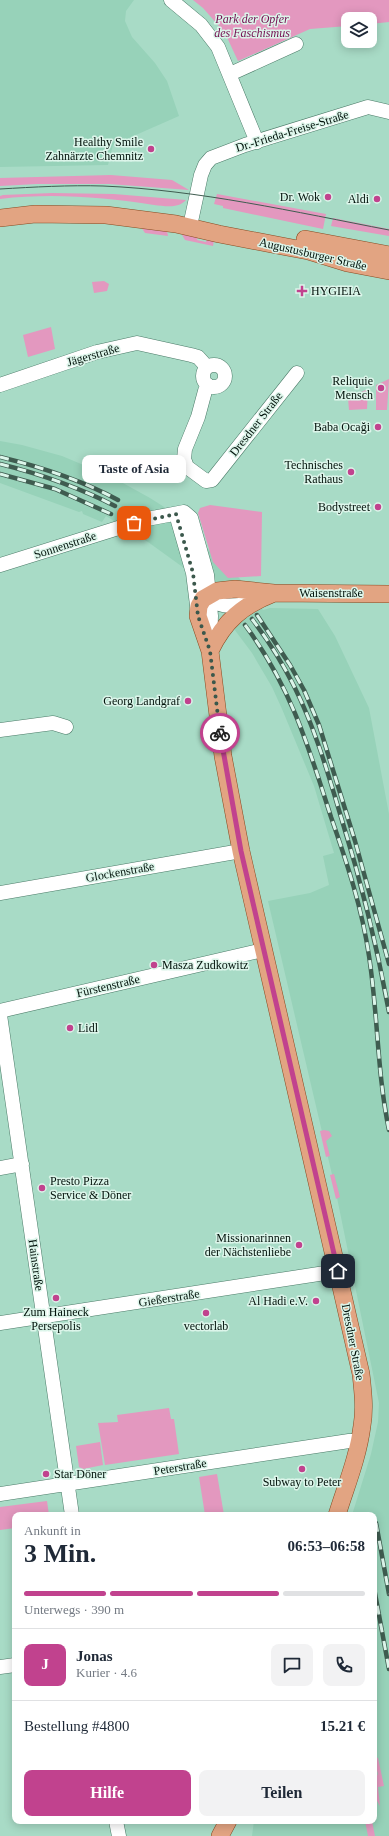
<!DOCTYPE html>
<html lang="de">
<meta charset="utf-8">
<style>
:root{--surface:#fff;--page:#f2f2f3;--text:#1f2937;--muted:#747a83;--line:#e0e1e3;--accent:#c1428e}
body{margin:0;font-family:Georgia,serif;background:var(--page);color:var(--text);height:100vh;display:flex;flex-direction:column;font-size:15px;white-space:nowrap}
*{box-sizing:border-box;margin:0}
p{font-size:13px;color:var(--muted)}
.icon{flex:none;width:22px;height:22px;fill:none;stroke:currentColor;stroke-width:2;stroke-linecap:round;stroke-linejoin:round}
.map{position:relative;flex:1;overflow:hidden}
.sheet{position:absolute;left:12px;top:1512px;width:365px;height:312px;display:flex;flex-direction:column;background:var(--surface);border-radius:8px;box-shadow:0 2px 10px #0003}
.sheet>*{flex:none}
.buttons{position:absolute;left:341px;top:12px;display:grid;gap:8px}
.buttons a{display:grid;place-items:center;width:36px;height:36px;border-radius:8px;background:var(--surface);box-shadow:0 2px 10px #0003;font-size:20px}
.pin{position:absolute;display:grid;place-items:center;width:34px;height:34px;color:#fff;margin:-17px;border-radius:8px;box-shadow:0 2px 6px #0006}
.courier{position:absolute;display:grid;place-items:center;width:40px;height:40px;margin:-20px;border:3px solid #c1428e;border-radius:50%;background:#fff;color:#222;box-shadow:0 1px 5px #0007}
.bubble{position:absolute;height:28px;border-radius:8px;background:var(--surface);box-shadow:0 2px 10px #0003;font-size:13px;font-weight:700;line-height:28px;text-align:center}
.summary em{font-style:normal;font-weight:700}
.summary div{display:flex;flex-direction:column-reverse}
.summary{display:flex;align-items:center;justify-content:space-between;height:68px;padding:0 12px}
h1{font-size:26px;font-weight:700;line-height:30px}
.bar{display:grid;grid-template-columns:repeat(4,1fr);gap:6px 4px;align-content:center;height:48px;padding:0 12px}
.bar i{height:5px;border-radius:3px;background:var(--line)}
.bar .selected{background:var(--accent)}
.bar p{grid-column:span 4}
.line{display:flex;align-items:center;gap:10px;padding:0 12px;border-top:1px solid var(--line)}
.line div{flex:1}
.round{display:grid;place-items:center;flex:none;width:42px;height:42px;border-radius:8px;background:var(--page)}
.cta{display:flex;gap:8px;margin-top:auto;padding:8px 12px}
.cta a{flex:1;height:46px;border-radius:8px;background:var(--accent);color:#fff;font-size:16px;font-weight:700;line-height:46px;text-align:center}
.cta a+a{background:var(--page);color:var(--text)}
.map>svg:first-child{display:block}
</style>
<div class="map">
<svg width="389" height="1836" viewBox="0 0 389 1836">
<rect width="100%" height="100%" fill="#a8dbc6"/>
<path fill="#97d2b9" d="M0,0H134L126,11L125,21L132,37L155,63L167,81L179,116L113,145L108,165L0,167Z
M0,441L22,445L62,456L112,477L150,498L191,524L186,530L232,570L254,595L263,610L270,608L318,609L335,636L369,708L389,814V1836H252L254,1821H374V1515H352L371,1454L378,1422L379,1403L334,1183L268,901L310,893L329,885L323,856L334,853L314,786L282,709L272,687L252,653L234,629L239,624L217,600L184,568L148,542L106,516L102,522L83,514L82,511L79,512L0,483Z"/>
<path fill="#e398bf" d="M193,0H389V22L370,24V19H348V26L310,29L238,61L225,33L203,8Z
M111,175L172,180L189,190L109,184H37L0,186V178Z
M52,193L114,194L186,200C178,209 165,206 154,205C103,197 51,193 0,199V196L3,195Z
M217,194L326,214L323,229L223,208V206L214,204Z
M333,218L389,229V236L331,226Z
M141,227L167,231L168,236L145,233Z
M181,233L198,237L197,240L206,242L207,239L214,240L213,246L185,240Z
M104,281L109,284L107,291L94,293L92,282Z
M51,327L55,349L28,357L23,335Z
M389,379L387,410H376V385Z
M368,389L367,409L349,410L348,398Z
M210,505L262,512L261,576L228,578L213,562L198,513L200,508Z
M324,1130L329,1131L332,1136L326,1141L330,1156L326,1157L320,1131Z
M334,1174L340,1197L336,1199L330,1175Z
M169,1408L171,1419H174L179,1454L105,1465L98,1423L118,1422L117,1415Z
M100,1442L103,1465L83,1469L79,1467L76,1446Z
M217,1474L224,1515H205L199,1477Z
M47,1501L49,1515H15V1528L0,1530V1507Z
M374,1756L378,1758L384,1786L378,1787L380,1806C373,1796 374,1785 374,1773L378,1775Z
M365,1821H372L375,1836H368Z"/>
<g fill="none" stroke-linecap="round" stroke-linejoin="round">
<defs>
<path id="minor" d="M171,0L201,25L218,47L257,142
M230,74L296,44
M190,226L201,175L205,165L211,158L245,145L368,107L389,112
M203 376a11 11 0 1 1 22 0a11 11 0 1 1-22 0Z
M0,385L97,352L137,343L191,355L198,357L207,367
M208,385L205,391L198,417L185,449L184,459L187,467L206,481L212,480L297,373
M176,514L193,573L198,613
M0,565L147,519L184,512L191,518L207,575L211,616L210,646
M206,595C218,610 235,605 251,604
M0,730L53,723L66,727
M0,893L241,851
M0,1011L263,950
M0,1015L72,1515
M0,1168L22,1164
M0,1323L338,1271
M0,1494L349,1441H359
M0,1667L15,1665
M116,1821L119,1836"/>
<path id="major" d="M0,218L35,214L106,215L176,224L219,234L308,251L347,263L389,271
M305,239L389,255
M210,651C224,621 243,605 274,593
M337,1515C346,1486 358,1457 362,1426C365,1409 363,1392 361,1374L241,851L223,756L210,651L198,616L199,606L203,599L217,591L235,589L274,593L389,594
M220,1836L228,1821"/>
</defs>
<use href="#minor" stroke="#4b7b68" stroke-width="15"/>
<use href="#major" stroke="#874a21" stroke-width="18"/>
<use href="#minor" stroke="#fff" stroke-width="14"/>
<use href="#major" stroke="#e2a482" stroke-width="17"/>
<path stroke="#3f5c50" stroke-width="1" d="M0,189C34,187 69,185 103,186C199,190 295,212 389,230"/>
<defs>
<path id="rail" d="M0,457C41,467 81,480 118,500
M0,464C40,474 78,487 115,506
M0,474L55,489L111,514
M257,615L290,665L304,690L319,725L355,841L389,964
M252,619C268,640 282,662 294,686C315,728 328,773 341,817C361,881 377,946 389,1012
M245,625C291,687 308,745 331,817C347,863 362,908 369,956C378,1014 377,1073 389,1130
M376,1523L389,1594
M374,1588L389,1669"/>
</defs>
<use href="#rail" stroke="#3f5c50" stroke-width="4.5"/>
<use href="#rail" stroke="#dcf5ea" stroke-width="3" stroke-dasharray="9" stroke-linecap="butt"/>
</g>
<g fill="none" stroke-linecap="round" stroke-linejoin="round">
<path stroke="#3b584c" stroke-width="4" stroke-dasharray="0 7.2" d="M134,523L176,514L193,573L198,616L210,651L220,733"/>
<path stroke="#c1428e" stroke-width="5" d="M220,733L241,851L338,1271"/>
</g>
<g fill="#c1428e" stroke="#dcf5ea" stroke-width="1.5">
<circle cx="151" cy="149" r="4"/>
<circle cx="328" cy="197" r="4"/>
<circle cx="377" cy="199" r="4"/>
<path d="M300 285h4v4h4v4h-4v4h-4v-4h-4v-4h4z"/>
<circle cx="381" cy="388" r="4"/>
<circle cx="378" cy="427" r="4"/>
<circle cx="351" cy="472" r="4"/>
<circle cx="378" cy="507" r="4"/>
<circle cx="188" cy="701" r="4"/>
<circle cx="154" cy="965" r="4"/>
<circle cx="70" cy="1028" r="4"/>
<circle cx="42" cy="1188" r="4"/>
<circle cx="299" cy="1245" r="4"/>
<circle cx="56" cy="1298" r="4"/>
<circle cx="316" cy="1301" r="4"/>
<circle cx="206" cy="1313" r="4"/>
<circle cx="302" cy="1469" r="4"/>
<circle cx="46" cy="1474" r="4"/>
</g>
<g text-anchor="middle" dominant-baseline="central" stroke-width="3" stroke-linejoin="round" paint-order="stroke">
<g font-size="12" font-style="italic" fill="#720c4f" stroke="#dcf5ea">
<text x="252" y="19">Park der Opfer<tspan x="252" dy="14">des Faschismus</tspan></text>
</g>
<g font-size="12" fill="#01110a" stroke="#dcf5ea">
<text transform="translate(292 131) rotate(-17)">Dr.-Frieda-Freise-Straße</text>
<text transform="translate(313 254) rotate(13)">Augustusburger Straße</text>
<text transform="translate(93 355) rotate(-16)">Jägerstraße</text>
<text transform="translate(256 424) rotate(-52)">Dresdner Straße</text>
<text transform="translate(65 545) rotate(-18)">Sonnenstraße</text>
<text x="331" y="593">Waisenstraße</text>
<text transform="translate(120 872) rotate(-10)">Glockenstraße</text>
<text transform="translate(108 986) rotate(-13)">Fürstenstraße</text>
<text transform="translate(36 1265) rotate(82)">Hainstraße</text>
<text transform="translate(169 1298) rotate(-9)">Gießerstraße</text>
<text transform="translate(353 1342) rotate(79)">Dresdner Straße</text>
<text transform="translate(180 1467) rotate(-9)">Peterstraße</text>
</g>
<g font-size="12" fill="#01110a" stroke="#dcf5ea" text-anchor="end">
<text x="143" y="142">Healthy Smile<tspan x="143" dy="14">Zahnärzte Chemnitz</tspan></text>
<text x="320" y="197">Dr. Wok</text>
<text x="369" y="199">Aldi</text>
<text x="311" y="291" text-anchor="start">HYGIEIA</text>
<text x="373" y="381">Reliquie<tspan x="373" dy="14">Mensch</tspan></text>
<text x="370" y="427">Baba Ocaği</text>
<text x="343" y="465">Technisches<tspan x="343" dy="14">Rathaus</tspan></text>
<text x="370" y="507">Bodystreet</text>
<text x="180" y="701">Georg Landgraf</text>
<text x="162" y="965" text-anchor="start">Masza Zudkowitz</text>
<text x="78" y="1028" text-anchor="start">Lidl</text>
<text x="50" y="1181" text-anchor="start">Presto Pizza<tspan x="50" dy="14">Service &amp; Döner</tspan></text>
<text x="291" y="1238">Missionarinnen<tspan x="291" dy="14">der Nächstenliebe</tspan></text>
<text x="308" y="1301">Al Hadi e.V.</text>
<text x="56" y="1312" text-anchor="middle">Zum Haineck<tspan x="56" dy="14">Persepolis</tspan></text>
<text x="206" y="1326" text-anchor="middle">vectorlab</text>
<text x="54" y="1474" text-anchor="start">Star Döner</text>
<text x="302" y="1482" text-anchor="middle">Subway to Peter</text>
</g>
</g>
</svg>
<div class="buttons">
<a><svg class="icon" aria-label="layers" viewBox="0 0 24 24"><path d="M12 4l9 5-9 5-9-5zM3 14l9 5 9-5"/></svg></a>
</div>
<div class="pin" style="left:134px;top:523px;background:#ea580c"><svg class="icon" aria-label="bag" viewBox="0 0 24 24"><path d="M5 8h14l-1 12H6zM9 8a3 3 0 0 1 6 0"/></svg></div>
<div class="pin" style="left:338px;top:1271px;background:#1f2937"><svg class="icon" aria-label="home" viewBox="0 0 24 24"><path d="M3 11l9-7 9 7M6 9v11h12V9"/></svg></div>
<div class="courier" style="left:220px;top:733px"><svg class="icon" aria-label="bike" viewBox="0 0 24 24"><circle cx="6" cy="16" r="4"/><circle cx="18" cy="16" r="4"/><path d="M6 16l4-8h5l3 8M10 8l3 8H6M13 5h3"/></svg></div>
<div class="bubble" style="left:82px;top:455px;width:104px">Taste of Asia</div>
<section class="sheet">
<div class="summary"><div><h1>3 Min.</h1><p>Ankunft in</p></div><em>06:53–06:58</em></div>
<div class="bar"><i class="selected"></i><i class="selected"></i><i class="selected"></i><i></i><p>Unterwegs · 390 m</p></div>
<div class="line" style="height:72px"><b class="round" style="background:var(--accent);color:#fff">J</b><div><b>Jonas</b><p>Kurier · 4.6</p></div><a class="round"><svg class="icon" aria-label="chat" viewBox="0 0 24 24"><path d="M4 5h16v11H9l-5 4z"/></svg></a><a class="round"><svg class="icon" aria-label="phone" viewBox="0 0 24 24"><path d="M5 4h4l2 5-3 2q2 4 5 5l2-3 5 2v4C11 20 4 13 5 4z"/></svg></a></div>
<div class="line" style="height:52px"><div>Bestellung #4800</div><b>15.21 €</b></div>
<div class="cta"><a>Hilfe</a><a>Teilen</a></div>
</section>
</div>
